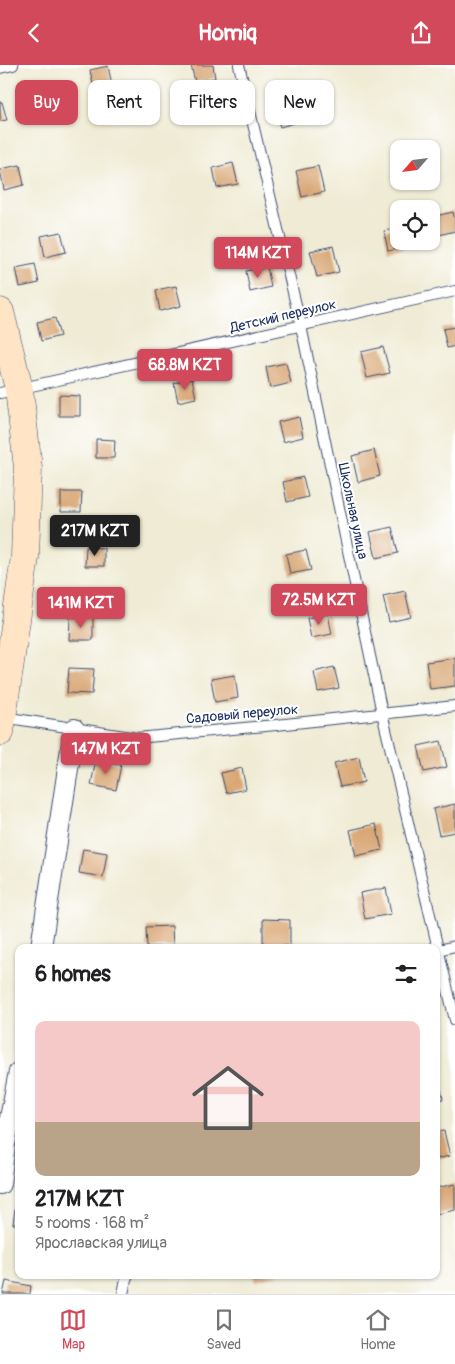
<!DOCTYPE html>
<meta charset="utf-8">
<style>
body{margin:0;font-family:Pangolin,sans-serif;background:#f6f6f6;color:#202124;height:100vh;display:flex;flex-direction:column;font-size:19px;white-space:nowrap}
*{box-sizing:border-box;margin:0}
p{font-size:16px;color:#757577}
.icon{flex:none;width:28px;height:28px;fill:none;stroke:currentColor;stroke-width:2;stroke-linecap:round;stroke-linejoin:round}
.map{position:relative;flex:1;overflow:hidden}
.side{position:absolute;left:15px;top:879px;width:425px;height:335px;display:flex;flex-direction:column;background:#fff;border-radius:10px;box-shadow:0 1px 4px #0004}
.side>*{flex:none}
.guide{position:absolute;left:15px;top:15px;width:425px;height:45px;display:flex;gap:10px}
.needle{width:32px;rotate:242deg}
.fabs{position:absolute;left:390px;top:75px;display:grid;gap:10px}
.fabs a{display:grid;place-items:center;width:50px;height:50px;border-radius:10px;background:#fff;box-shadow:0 1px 4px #0004;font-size:25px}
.price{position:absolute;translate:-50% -42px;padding:0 11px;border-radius:5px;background:#d1495b;color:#fff;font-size:16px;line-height:32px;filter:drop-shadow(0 1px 2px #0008)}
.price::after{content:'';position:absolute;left:50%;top:30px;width:15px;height:11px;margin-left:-8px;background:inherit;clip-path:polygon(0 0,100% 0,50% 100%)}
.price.selected{background:#222;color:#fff}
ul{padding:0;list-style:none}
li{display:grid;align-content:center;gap:10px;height:265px;padding:0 20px}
li span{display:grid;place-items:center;height:155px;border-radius:10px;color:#555}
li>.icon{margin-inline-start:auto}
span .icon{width:90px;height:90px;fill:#fffc;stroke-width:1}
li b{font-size:21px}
h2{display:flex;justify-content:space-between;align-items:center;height:60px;padding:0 20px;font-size:21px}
.pill{padding:0 18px;border-radius:10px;background:#fff;box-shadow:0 1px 4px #0004;font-size:18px;line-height:45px}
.pill.selected{background:#d1495b;color:#fff}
header{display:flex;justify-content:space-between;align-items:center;height:65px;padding:0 20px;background:#d1495b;color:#fff;font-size:22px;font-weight:700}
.menu{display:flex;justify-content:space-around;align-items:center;height:70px;border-top:1px solid #e0e0e0;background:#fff;font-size:14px;color:#757577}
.menu a{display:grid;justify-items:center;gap:2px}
.menu .selected{color:#d1495b}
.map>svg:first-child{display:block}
</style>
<header><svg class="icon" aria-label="back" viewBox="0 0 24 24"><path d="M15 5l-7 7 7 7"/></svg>Homiq<svg class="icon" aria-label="share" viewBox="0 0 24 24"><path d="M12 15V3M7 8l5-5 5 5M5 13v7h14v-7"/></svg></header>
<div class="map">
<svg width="455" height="1229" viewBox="0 0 455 1229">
<rect width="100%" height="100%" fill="#fff"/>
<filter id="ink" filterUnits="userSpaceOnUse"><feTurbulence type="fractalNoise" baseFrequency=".02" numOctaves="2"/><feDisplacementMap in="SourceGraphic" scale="10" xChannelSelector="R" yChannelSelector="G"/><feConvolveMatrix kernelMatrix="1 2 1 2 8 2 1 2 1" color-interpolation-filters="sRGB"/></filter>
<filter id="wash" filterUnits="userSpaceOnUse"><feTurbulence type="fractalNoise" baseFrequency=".0096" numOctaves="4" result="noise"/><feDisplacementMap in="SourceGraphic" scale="20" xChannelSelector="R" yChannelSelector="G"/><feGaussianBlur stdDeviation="1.12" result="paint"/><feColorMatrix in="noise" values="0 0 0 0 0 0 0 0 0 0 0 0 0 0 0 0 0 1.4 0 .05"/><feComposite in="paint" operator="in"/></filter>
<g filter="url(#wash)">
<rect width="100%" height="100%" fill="#efebd4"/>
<g id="blocks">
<!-- building -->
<path fill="#d9a776" d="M191,0H213L215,13L195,17Z
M108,1L112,20L94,24L90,5Z
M296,30L302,56L280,62L273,36Z
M0,37H2L7,55L0,56Z
M233,98L238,119L217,123L213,103Z
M20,100L24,120L4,125L0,104Z
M318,101L324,127L302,132L296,106Z
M453,147L455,155V166L439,170L435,151Z
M399,163V176H408L409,182L388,186L384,166Z
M61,167L66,187L45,192L41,171Z
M333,181L339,207L317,212L310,186Z
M35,199L39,218L20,222L16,203Z
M267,202L271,222L250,227L246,206Z
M176,221L181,241L160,246L156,225Z
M55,253L60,271L41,276L37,257Z
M455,262V281L447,283L443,264Z
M383,282L390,308L367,313L361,287Z
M286,298L291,318L270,323L266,302Z
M192,314L196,333L178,337L174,318Z
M59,330L80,331V351H59Z
M299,352L303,372L283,377L278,357Z
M96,374L115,375L114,393H96Z
M374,385L380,411L358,417L352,391Z
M303,412L308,432L287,437L283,417Z
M61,427H82L81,447H61Z
M392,462L398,488L376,493L370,467Z
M86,482L104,483V501H85Z
M306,485L311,505L290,509L286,489Z
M405,526L411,552L389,557L383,531Z
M328,549L332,569L311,573L307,553Z
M70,552H93V575H69Z
M455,593V621L430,624L426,597Z
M334,602L339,623L318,627L314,607Z
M69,603L94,604L92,629L67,628Z
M235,610L238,633L215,637L211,614Z
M441,676L447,702L424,707L418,681Z
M359,692L364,717L340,722L334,698Z
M96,694L121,700L116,725L91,720Z
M242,703L246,724L226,728L221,708Z
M455,739V767L439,770L433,744Z
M376,759L382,785L356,791L350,765Z
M83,784L107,788L103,812L79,808Z
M386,823L391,849L365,854L360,828Z
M263,854L290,855V881H263Z
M172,861L173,882H147L146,862Z
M437,1008L443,1034L436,1035V1009Z
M444,1066L450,1091L436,1094V1067Z
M455,1119V1145L438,1149L436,1141V1123Z
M17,1129H19V1159H13Z
M254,1210H277V1211L256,1216Z
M6,1216L31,1221L30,1229H3Z"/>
</g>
</g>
<g filter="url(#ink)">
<use href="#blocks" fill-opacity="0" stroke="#3b4b70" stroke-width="1"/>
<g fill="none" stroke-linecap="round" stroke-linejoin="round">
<defs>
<path id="service" d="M239,0L301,261L382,648L455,955
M0,3L13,0
M0,328L455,226
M3,652L137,673L276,660L455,641
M439,885L455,881
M123,1229L126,1214L128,1210"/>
<path id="minor" d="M41,882L74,664
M0,1119L5,1079L19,1007"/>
<path id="secondary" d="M0,247L19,324L28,403L25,492L0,667"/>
</defs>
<!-- service casing -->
<use href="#service" stroke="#3b4b70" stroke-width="12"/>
<!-- minor casing -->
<use href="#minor" stroke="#3b4b70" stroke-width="22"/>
<!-- secondary casing -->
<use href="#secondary" stroke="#3b4b70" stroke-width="29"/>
<!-- service -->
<use href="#service" stroke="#fff" stroke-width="10"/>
<!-- minor -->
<use href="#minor" stroke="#fff" stroke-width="20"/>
<!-- secondary -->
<use href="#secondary" stroke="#ffe4c6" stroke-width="28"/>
</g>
</g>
<g text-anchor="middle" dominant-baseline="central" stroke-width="4" stroke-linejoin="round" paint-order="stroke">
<!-- street labels -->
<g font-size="14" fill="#1b2f5e" stroke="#fff">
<text transform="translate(283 251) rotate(-13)">Детский переулок</text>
<text transform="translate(353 446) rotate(78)">Школьная улица</text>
<text transform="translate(242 649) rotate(-5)">Садовый переулок</text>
</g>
</g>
</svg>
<div class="fabs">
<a><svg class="needle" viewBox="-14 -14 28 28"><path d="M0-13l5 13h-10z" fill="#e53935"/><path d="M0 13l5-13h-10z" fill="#757577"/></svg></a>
<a><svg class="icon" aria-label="locate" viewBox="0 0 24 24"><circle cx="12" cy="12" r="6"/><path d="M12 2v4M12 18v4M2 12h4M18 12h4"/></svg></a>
</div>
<b class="price" style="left:258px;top:214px">114M KZT</b>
<b class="price" style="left:185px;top:326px">68.8M KZT</b>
<b class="price selected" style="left:95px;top:492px">217M KZT</b>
<b class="price" style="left:319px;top:561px">72.5M KZT</b>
<b class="price" style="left:81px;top:564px">141M KZT</b>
<b class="price" style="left:106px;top:710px">147M KZT</b>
<div class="guide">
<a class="pill selected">Buy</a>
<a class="pill">Rent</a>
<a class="pill">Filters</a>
<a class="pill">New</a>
</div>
<section class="side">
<h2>6 homes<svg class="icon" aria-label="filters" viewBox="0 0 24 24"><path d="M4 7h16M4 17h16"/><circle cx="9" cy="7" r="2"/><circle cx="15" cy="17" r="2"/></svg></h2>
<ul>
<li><span style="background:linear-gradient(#f6c9c9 65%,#b9a48a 0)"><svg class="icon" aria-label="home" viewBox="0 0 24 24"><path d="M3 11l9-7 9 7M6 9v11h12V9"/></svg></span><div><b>217M KZT</b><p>5 rooms · 168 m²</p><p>Ярославская улица</p></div></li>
</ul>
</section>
</div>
<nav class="menu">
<a class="selected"><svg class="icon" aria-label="map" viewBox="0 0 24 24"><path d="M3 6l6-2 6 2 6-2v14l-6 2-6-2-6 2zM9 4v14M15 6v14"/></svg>Map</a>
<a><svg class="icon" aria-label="saved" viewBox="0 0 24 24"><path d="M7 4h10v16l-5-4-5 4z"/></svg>Saved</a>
<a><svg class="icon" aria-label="home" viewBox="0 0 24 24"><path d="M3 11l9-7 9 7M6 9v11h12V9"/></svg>Home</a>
</nav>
